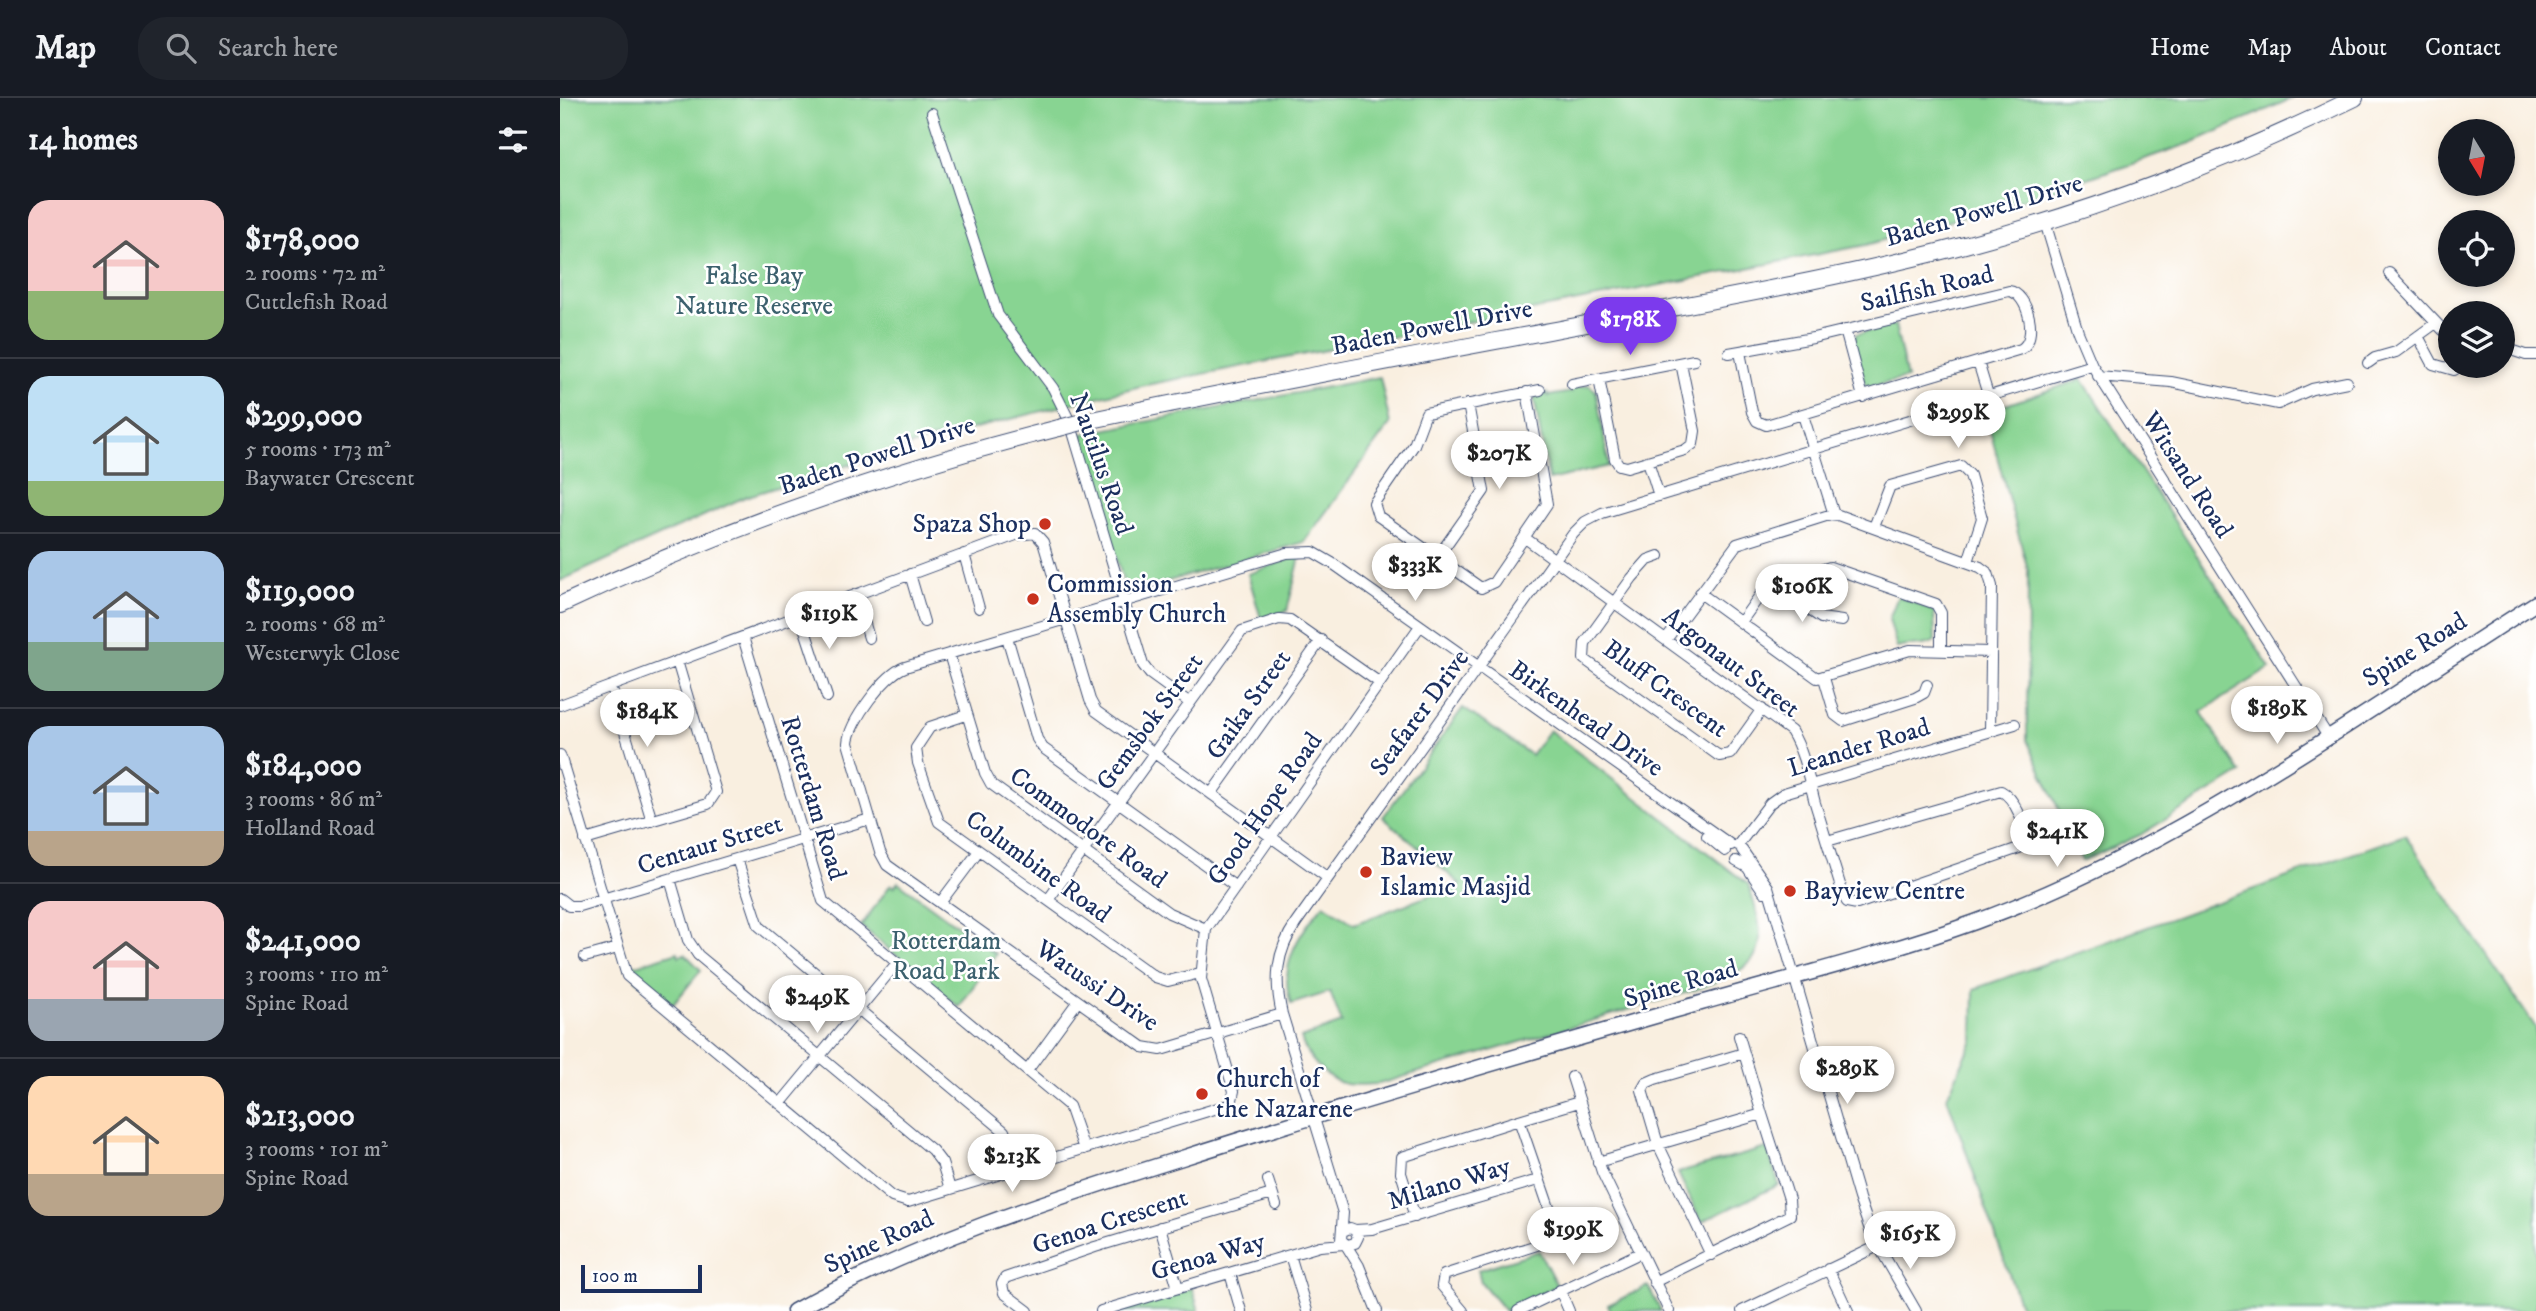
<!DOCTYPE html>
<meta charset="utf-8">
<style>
body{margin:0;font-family:"IM FELL DW Pica",serif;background:#20242c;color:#f1f3f6;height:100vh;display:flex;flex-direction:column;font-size:26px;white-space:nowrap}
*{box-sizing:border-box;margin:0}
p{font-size:23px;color:#9ea1a6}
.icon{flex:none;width:38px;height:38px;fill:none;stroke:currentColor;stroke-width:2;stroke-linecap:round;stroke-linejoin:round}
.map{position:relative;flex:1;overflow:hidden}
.side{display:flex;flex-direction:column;background:#171b24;width:560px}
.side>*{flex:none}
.needle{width:46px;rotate:170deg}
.fabs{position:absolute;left:1878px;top:21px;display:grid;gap:14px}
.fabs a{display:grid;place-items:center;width:77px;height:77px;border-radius:50%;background:#171b24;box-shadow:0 4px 10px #0003;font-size:35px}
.scale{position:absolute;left:21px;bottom:18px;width:121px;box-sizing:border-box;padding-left:7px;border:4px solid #1b2f5e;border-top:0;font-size:19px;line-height:24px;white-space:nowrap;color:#1b2f5e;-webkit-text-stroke:5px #fff;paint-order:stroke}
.price{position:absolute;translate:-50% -60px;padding:0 16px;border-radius:24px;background:#fff;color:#222;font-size:23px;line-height:46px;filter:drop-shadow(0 2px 4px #0008)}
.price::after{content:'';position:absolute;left:50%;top:42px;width:21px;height:16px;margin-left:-10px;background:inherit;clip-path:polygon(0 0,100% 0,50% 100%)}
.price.active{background:#7c3aed;color:#fff}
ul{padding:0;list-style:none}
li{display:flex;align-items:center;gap:21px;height:175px;padding:0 28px}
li+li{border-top:2px solid #363941}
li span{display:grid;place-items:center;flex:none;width:196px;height:140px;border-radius:21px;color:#555}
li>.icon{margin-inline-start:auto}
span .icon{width:84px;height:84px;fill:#fffc;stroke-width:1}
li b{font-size:30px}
h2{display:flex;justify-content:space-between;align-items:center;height:84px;padding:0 28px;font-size:30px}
header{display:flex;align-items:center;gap:42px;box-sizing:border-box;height:98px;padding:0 35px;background:#171b24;border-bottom:2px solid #363941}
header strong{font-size:33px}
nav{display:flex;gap:38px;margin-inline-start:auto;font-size:24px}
.search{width:490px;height:63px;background:#20242c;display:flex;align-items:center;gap:18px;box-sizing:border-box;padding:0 24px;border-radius:28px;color:#9ea1a6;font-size:26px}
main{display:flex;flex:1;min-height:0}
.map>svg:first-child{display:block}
</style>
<header>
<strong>Map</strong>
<div class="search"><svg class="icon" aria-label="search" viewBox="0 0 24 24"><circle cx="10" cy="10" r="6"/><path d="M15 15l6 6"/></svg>Search here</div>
<nav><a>Home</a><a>Map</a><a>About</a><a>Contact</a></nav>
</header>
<main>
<section class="side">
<h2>14 homes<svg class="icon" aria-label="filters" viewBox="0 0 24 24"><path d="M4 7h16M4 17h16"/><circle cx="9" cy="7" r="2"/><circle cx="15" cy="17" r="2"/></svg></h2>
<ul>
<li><span style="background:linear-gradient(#f6c9c9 65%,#8fb573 0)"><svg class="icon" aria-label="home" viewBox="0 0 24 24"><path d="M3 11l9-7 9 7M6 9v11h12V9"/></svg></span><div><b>$178,000</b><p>2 rooms · 72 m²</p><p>Cuttlefish Road</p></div></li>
<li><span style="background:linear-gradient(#bfe0f5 75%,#8fb573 0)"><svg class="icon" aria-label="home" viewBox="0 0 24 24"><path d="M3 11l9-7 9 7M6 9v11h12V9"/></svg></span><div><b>$299,000</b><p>5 rooms · 173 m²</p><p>Baywater Crescent</p></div></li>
<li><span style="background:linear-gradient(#a9c7e8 65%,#7fa58c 0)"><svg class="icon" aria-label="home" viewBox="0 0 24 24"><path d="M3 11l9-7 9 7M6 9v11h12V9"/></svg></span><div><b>$119,000</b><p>2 rooms · 68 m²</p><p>Westerwyk Close</p></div></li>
<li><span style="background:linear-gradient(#a9c7e8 75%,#b9a48a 0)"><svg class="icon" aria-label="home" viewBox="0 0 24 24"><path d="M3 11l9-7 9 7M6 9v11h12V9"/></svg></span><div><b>$184,000</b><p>3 rooms · 86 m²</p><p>Holland Road</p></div></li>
<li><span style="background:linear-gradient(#f6c9c9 70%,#9aa5b1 0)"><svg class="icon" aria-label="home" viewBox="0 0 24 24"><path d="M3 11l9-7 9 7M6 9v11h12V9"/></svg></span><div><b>$241,000</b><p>3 rooms · 110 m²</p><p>Spine Road</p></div></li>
<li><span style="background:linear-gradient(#ffd9b3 70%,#b9a48a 0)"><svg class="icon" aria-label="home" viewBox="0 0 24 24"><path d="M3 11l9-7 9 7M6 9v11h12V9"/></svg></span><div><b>$213,000</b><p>3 rooms · 101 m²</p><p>Spine Road</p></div></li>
</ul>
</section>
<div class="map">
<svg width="1976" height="1213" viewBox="0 0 1976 1213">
<rect width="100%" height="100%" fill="#fff"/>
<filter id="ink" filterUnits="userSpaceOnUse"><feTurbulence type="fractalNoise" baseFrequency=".0143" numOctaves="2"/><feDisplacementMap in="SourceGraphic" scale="14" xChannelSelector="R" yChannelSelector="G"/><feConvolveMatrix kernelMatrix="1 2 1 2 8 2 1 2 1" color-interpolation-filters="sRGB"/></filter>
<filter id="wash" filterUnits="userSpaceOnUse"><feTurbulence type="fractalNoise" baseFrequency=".00686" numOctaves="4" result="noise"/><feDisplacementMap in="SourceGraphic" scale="28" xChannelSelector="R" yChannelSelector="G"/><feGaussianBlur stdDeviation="1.57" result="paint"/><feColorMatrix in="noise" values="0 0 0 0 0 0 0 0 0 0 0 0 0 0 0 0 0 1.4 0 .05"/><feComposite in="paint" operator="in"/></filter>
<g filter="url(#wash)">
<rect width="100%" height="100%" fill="#f9efe0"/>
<!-- green -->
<path fill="#88d492" stroke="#528278" stroke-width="2" d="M0,0H1733L1631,45L1469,100L1306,147L581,288L376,340L185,399L0,483Z
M1335,227L1347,280L1309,289L1304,284L1294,242L1296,236Z
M820,279L830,326L744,444L574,493L565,490L522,336Z
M1522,281L1710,570L1641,614L1681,675L1580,737L1522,763L1467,642L1468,472L1425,314Z
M1029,287L1036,293L1049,368L989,382L974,300L987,295L988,298L1012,294V290Z
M735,459H740L727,513L701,521L688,476Z
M1338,498L1374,513L1375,543C1365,550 1350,546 1337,550L1329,521Z
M903,610L971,657L989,632L1188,786C1212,857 1203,867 1135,892L819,986C809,986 796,988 786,986C767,983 745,957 741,940L782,925L770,894L731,906C718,867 739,835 764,806L794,826L900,786L823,719Z
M1845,737L1976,930V1213H1462L1387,999L1413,942L1414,891Z
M338,784L436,856L399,909L301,828L331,786L334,789Z
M118,854L119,858L125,856L141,872L111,909L76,881L69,869Z
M1207,1050L1219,1087L1141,1124L1118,1075Z
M979,1153L997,1188L945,1213L921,1184L918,1172Z
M1088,1188L1101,1213H1051L1048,1207Z
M632,1190L639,1213H559Z"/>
</g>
<g filter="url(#ink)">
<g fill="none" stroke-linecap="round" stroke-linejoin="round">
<defs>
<path id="minor" d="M372,15L438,217L493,290L510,324L583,567L590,576L630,605
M1485,124L1518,234L1532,267L1767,637
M1829,175L1883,232L1890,231
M1285,232L1303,299
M1858,238L1873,266L1894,272L1899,268
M1942,249L1966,257H1976
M1169,255L1253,240L1449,193C1468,195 1479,241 1461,251L1206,327L1197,323L1192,314L1180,254
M1418,264L1429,300
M1808,265L1815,260L1836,254L1876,225
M1538,278L1611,284L1718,306L1752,291L1787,284
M1039,281L1055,361L1059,367L1067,369L1125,352L1133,346L1135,333L1121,265
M1012,286L1134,262
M967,294L987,406L934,484L921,490L818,418L814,405L854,347L866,315L980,292
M1243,317L1274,417
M1088,363L1099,398
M1314,429L1330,388L1401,368L1410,377L1422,420L1408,464
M965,440L1231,633C1244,654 1249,682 1255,705C1265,737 1274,768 1284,799L1287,804L1297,806L1459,750L1466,742C1465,726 1455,700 1441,693L1267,743
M404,456L419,510
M1099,458L1088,462L1072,480L1025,545L1024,561L1159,658L1170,656L1202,611
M877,460L924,393L908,306
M350,476L364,524
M1212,486L1261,520L1282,523
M1140,495L1257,580L1350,552L1431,554
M296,496L309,540
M240,517L267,599
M1181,524L1206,489L1270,469L1376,506L1381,515V553
M183,539L263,803L509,1008L524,1051
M447,539L477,641L483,650L676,789
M1106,542L1177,446L1266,418L1278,417L1420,469L1428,475L1432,488L1430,633
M389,556L425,675L431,686L609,815L646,831
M1264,580L1275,617L1283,623L1355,600L1364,595L1367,587
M51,588L92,723
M0,607L456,437L475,435L483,444L530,602L536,613L768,780
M406,617L370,629L356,650L358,665L379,724L595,879L608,883L640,875
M0,657L67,878L332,1099L348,1104L671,1006L674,993L641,881L646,831L860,528
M651,696L761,542
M1147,738L1165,753
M25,742L148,706L156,694L117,563
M1178,747L1210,705L1224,695L1455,626
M1182,752L1208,789L1299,1100L1311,1135L1356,1213
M177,761L199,828L444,1033L458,1071
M1176,763L1187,769L1204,794
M110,781L128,842L138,857L372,1052L382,1065L390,1091
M0,801L9,808H19L310,721
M488,802L682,533L719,521L730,522L820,585
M380,805L419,753
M25,859L58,850
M722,916L601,952L583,949L327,767L320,754L288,645C289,624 325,576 345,569L727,455L753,454L772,465L1171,747
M1179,938L1202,1016
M467,973L518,903
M1012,979L1042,1074L1109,1213
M220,1006L337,865
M959,1022L1019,1004
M1038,1064L1202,1016L1229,1101L1230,1117L1094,1184
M708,1082L716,1107
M855,1119L841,1075L842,1059L959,1022L997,1133L983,1145L884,1177L882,1188L903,1213
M600,1129L618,1190
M795,1132L812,1131L978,1082
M783,1133L790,1130L795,1132L798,1139L795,1145L787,1147L781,1142L783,1115L722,916C714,882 716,854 736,825L1013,436L1025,424L1042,415L1532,267
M786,1147L799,1168L817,1213
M730,1157L747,1213
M1151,1157L1098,1046L1082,992L1086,985L1095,981L1184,955
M1268,1171L1288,1213
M670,1175L681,1213
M1000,1192L1009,1213
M468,1213L444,1195L442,1186L445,1180L535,1149L712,1096
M541,1213L760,1148L784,1146
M958,1213L1080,1155
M1182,1213L1318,1148"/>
<path id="secondary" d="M234,1213C357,1144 488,1102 622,1060C794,1005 968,955 1141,905C1232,879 1326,856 1415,824C1616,751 1796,619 1976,505"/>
<path id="primary" d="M522,324C686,289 851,259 1016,228C1146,203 1277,181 1405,147C1540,111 1671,61 1795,0
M0,507C161,431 327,373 499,330"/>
</defs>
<!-- minor casing -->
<use href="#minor" stroke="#3c4c72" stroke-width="12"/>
<!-- secondary casing -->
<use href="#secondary" stroke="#3c4c72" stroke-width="17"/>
<!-- primary casing -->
<use href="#primary" stroke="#3c4c72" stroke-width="18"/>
<!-- minor -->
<use href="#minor" stroke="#fff" stroke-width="10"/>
<!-- secondary -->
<use href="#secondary" stroke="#fff" stroke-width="14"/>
<!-- primary -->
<use href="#primary" stroke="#fff" stroke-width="16"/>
<defs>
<path id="primary-bridge" d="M499,330L522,324"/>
</defs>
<!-- primary-bridge casing -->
<use href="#primary-bridge" stroke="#3c4c72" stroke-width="18" stroke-linecap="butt"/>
<!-- primary-bridge -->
<use href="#primary-bridge" stroke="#fff" stroke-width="16"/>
</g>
</g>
<!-- markers -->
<g fill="#c8321e" stroke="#fff" stroke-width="2.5">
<circle cx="485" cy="426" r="7"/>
<circle cx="473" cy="501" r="7"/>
<circle cx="806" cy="774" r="7"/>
<circle cx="1230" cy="793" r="7"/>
<circle cx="642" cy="996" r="7"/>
</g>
<g text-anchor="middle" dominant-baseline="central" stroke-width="5" stroke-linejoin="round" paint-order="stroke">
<!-- street labels -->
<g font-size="26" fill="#1b2f5e" stroke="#fff">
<text transform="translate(1424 113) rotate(-16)">Baden Powell Drive</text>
<text transform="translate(1367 191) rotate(-13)">Sailfish Road</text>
<text transform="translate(872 230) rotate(-11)">Baden Powell Drive</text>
<text transform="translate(317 358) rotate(-18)">Baden Powell Drive</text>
<text transform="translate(541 366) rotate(71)">Nautilus Road</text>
<text transform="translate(1627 377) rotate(57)">Witsand Road</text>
<text transform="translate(1855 552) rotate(-32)">Spine Road</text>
<text transform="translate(1171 565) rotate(37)">Argonaut Street</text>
<text transform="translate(1105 591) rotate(36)">Bluff Crescent</text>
<text transform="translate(689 607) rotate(-55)">Gaika Street</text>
<text transform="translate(860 615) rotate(-54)">Seafarer Drive</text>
<text transform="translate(1026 621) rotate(35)">Birkenhead Drive</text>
<text transform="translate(590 624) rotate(-54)">Gemsbok Street</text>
<text transform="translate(1299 650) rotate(-17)">Leander Road</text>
<text transform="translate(253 700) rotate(73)">Rotterdam Road</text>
<text transform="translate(705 711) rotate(-55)">Good Hope Road</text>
<text transform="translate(528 730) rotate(36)">Commodore Road</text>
<text transform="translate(150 747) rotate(-17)">Centaur Street</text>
<text transform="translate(478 769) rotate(36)">Columbine Road</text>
<text transform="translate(1121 886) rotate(-16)">Spine Road</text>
<text transform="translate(537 888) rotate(34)">Watussi Drive</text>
<text transform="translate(889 1086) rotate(-17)">Milano Way</text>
<text transform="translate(550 1124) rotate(-18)">Genoa Crescent</text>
<text transform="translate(319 1144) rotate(-25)">Spine Road</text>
<text transform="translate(648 1159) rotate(-16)">Genoa Way</text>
</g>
<!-- park labels -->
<g font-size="26" fill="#3c616e" stroke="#fff">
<text x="194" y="178">False Bay<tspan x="194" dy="30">Nature Reserve</tspan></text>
<text x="386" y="843">Rotterdam<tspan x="386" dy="30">Road Park</tspan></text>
</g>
<!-- poi labels -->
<g font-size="26" fill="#1b2f5e" stroke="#fff" text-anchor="start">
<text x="471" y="426" text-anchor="end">Spaza Shop</text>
<text x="487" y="486">Commission<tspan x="487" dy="30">Assembly Church</tspan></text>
<text x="820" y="759">Baview<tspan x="820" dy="30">Islamic Masjid</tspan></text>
<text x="1244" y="793">Bayview Centre</text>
<text x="656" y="981">Church of<tspan x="656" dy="30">the Nazarene</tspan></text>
</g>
</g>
</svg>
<div class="fabs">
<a><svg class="needle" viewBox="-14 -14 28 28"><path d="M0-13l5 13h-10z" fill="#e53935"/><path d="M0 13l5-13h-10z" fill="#9ea1a6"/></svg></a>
<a><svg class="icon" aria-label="locate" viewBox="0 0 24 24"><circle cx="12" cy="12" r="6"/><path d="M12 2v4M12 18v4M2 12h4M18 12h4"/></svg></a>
<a><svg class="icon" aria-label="layers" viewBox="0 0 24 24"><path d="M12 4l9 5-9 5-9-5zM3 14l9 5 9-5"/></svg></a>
</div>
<div class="scale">100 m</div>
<b class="price active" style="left:1070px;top:259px">$178K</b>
<b class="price" style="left:1398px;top:352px">$299K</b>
<b class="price" style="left:939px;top:393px">$207K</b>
<b class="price" style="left:855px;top:505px">$333K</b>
<b class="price" style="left:1242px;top:526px">$106K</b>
<b class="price" style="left:269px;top:553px">$119K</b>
<b class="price" style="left:1717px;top:648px">$189K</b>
<b class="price" style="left:87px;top:651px">$184K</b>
<b class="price" style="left:1497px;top:771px">$241K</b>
<b class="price" style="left:257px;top:937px">$249K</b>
<b class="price" style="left:1287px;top:1008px">$289K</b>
<b class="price" style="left:452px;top:1096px">$213K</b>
<b class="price" style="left:1013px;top:1169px">$199K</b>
<b class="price" style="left:1350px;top:1173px">$165K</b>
</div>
</main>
